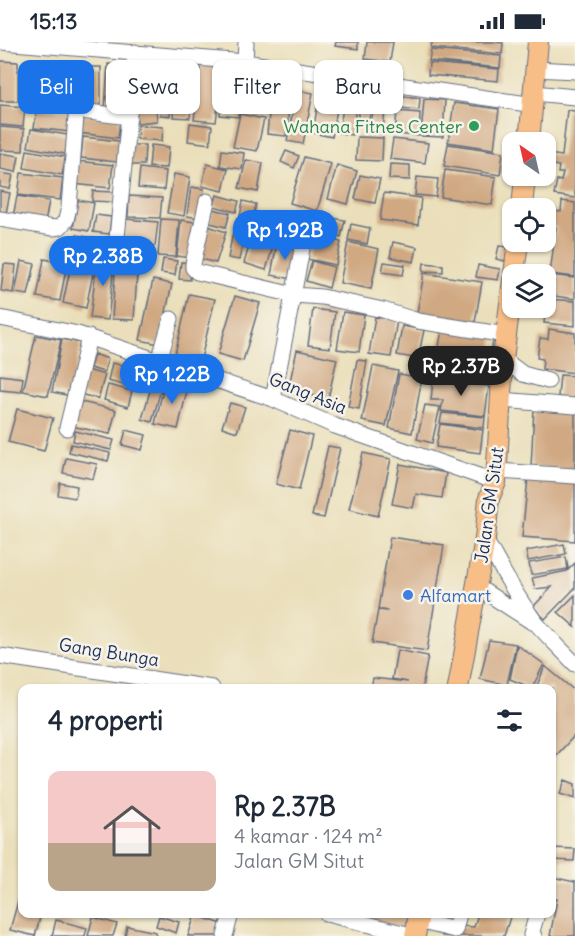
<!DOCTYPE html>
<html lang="id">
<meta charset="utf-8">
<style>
body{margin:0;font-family:Delius,sans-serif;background:#f2f2f3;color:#1f2937;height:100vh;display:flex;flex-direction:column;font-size:22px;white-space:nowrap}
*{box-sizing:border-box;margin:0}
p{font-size:20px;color:#747a83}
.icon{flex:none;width:33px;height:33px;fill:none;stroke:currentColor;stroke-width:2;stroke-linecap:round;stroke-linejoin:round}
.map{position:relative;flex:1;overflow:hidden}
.side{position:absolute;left:18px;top:642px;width:538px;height:234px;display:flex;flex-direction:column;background:#fff;border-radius:12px;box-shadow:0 2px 4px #0004}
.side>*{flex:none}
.guide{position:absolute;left:18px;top:18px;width:540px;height:54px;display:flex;gap:12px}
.needle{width:39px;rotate:326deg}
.tools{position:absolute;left:502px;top:90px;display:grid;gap:12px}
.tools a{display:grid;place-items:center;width:54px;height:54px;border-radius:12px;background:#fff;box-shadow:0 2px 4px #0004;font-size:30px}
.price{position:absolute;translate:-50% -51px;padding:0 14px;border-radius:21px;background:#1a73e8;color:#fff;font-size:20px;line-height:39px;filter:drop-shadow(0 2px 3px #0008)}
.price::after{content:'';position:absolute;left:50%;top:36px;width:18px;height:14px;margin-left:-9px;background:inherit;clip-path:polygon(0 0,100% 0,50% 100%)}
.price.current{background:#222;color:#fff}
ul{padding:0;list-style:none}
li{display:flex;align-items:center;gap:18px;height:150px;padding:0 30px}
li+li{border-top:2px solid #e0e1e3}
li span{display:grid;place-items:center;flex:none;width:168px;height:120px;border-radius:12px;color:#555}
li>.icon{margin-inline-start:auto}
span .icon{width:72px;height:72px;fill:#fffc;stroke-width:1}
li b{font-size:26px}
h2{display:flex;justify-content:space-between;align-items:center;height:72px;padding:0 30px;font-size:26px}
.tag{padding:0 21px;border-radius:12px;background:#fff;box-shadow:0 2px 4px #0004;font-size:21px;line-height:54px}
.tag.current{background:#1a73e8;color:#fff}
.status{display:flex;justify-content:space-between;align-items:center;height:42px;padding:0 30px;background:#fff;direction:ltr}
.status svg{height:16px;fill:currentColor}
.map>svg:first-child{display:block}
</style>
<div class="status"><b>15:13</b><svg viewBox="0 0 49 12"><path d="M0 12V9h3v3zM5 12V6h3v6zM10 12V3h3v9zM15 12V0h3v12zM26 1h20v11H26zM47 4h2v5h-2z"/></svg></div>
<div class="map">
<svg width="575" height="894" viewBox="0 0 575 894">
<rect width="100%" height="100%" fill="#f7f3e8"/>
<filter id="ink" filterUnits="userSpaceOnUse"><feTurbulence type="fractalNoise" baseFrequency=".0167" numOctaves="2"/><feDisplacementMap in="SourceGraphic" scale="12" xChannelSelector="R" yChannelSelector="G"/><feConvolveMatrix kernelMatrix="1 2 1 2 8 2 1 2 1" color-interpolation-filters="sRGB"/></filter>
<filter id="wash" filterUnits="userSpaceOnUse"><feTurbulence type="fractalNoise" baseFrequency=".008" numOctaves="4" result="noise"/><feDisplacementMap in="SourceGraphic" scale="24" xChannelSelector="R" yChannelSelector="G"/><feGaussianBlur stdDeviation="1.35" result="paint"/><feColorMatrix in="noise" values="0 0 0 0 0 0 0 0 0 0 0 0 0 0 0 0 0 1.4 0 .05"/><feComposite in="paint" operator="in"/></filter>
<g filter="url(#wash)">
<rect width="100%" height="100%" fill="#eadfba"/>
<g id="blocks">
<!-- building -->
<path fill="#d0a882" d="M336,0H358V7L335,4Z
M367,0H393L390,20L365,17Z
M432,0H493L503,1L502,12L431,6Z
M431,8L501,14L500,26L429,19Z
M0,19L18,20V59H0Z
M201,20L223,22L216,80L194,78Z
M429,21L499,27L498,39L428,33Z
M27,22L79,24L77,62L26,60Z
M108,22L127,23L125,68L105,66Z
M82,25H101V64H82Z
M251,33L269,35L264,72L246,69Z
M273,33L293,35L286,94L267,92Z
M224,34L242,36L238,75L220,73Z
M176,38L193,39L190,76L173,75Z
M347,40L360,42L352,93L339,91Z
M154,41L157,79L137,81L134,43Z
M163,44L173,46L170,74L160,73Z
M361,46L372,47L369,83L358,82Z
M297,48L313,51L303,102L287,99Z
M320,48L340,51L332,95L313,91Z
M375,48L387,49L383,88L371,87Z
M393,53L420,56L419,68L391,65Z
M424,57L445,58L443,95L421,94Z
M454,61L499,67L494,107L448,100Z
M0,63L25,65L23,85L0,83Z
M37,66L73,71L71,90L34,86Z
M567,68L575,69V156L554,153L557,138L561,139L563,131H558L559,124L547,122L548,112L562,114Z
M397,69L420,71L419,94L395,92Z
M240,72L264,77L257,109L233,105Z
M81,73L120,77L118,96L79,91Z
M190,81L212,84L210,102L188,99Z
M138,83L163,85L162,99L137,97Z
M0,85L24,87L23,109L0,108Z
M31,87L68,93L65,112L28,105Z
M83,95L119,99L117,120L81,116Z
M357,95L383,96L382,119L356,118Z
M393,97L428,101L425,121L390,117Z
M448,102L503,110L500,133L444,124Z
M130,103H145L144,123H130Z
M151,103L169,105L167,126L149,125Z
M27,108L66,115L62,133L24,126Z
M222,108L244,111L242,127L220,124Z
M286,109L299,114L294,126L281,120Z
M0,111L19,114L16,130L0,127Z
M304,115L331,122L317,169L290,161Z
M246,118L263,121L258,150L239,146Z
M76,119L113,123L110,146L73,142Z
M207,122L228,127L223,149L202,144Z
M390,122L410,123V138L389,137Z
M337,123L357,129L348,162L328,157Z
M140,126L166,129L164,148L138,146Z
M445,128L496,135L492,163L441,155Z
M0,131L13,133L10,147L0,145Z
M21,131L63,136L60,158L18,153Z
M174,132L190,135L184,174L167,171Z
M360,133L380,137L375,161L355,157Z
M417,135L438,137L436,155L415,153Z
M191,145L204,147L200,176L187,174Z
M0,149L10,151L5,176L0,175Z
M93,149L115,150L114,160L92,159Z
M384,151L421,156L418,183L380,178Z
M217,153L239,159L236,170L214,164Z
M17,154L49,159L45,181L13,175Z
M129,154L162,156L160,176L128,175Z
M78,158L94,161L89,189L73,186Z
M243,159L256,162L250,192L238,190L241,175L248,176L240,174Z
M562,159L575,161V235L550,232L556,185L546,183V168L561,170Z
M213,167L230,171L226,185L210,181Z
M96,173L111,175L109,192L93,190Z
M319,174L345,178L341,195L316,191Z
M126,177L158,180L155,204L123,201Z
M161,177L179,178L176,215L158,214Z
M181,178L194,180L190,216L177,214Z
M257,178L279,184L266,228L244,221Z
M351,182L370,186L367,202L348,198Z
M208,184L226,190L216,221L198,216Z
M233,190L245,193L239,218L228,216Z
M77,193L98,197L95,216L74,212Z
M312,194L341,200L336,223L307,217Z
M348,200L379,207L371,247L340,241Z
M393,200L417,205L414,220L390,215Z
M277,201L299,205L292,237L271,233Z
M499,204L508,205L505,219L496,217Z
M98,211L115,213L108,278L90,276Z
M116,215L138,217L134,278L112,277Z
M44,217L67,221L60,259L37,255Z
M72,217L95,221L86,266L63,261Z
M163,217L177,219L175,233L161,231Z
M21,219L35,222L28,253L15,251Z
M312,219L334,225L329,246L306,239Z
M181,220L191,221L190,238L179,237Z
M384,220L405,223L403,233L382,230Z
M424,221L443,223V230L423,229Z
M4,222L16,223L13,251L1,249Z
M478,223L500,227L498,238L476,235Z
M424,231L482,240L474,286L416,277Z
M550,233L575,236V257L547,253Z
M153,238L172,242L159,302L140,298Z
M189,252L215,257L201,317L175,312Z
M235,254L260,261L243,319L218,312Z
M547,257L575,259V284L544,281Z
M313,267L335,270L330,306L308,303Z
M343,270L364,273L359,310L337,307Z
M375,275L397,278L391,315L369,312Z
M402,284L424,288L418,317L397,313Z
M549,287L575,291V331L542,327L543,317L537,316L540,296L548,297Z
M442,288L494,295L489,318V343L433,337Z
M36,293L61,298L48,354L23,349Z
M62,297L81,301L71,354L52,350Z
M297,308L337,317L328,357L288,348Z
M94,312L108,317L104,330L90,326Z
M357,318L367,319L359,367L348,365Z
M112,321L140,327L135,346L108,339Z
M155,321L170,325L167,337L151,333Z
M373,324L398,329L386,384L362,379Z
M87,328L105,333L98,357L80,352Z
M399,332L422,336L412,391L389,386Z
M0,333L23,336L21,350L0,348Z
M145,333L161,337L160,343L144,339Z
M560,333L575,334V357L558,355Z
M433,338L489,344L485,374L441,369L443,358H431Z
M165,339L188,344L178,387L155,382Z
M108,343L132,349L128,365L104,358Z
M151,345L161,347L152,380L142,377Z
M77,359L116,368L110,392L71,384Z
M230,361L245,365L237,390L222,385Z
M425,363L440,365L432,401L417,397Z
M534,366L575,369V429L531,425Z
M17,367L53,376L44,409L8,400Z
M442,371L485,375L484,386L440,381Z
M440,382L483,388L480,411L436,405Z
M126,388L146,393L142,408L122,403Z
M290,388L312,394L299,448L276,442Z
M75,389L114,398L111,408L73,399Z
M71,402L110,411L108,419L69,410Z
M328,404L340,406L324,476L312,474Z
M363,411L391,417L378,474L349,467Z
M66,416L97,422L93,437L63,431Z
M400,422L446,431L442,456L416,452L413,466L392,462Z
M528,436L575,440V499L522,495Z
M60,441L77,444L75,456L58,453Z
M390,495L444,503L427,609L372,601L378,568L388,569L378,567Z
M564,502L566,512L528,519L526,509Z
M566,515L568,527L531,533L529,521Z
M575,521V546L545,577L533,565L552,545L535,547L532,536L567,529Z
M575,553V585L558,570Z
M489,598L516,602L507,643L480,637Z
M517,603L544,622L532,646L510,637Z
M397,608L428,614L422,646H371L373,636L408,640L392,637Z
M545,624L575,649V693L553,717L552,646H536Z
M565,738L575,742V757L560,752Z
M552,806L575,807L574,819L552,818Z
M552,835L575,840V894H550L557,857L552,856Z
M18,859L22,860V872H41L35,894L10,888Z
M343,872H409L406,886Z
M478,872H511L504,894H442L443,890L458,884L474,885Z
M195,873L225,883L221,894H188Z
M159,874L179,880L176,891L156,884Z
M93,875L117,882L113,894H88Z
M56,878L87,886L85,894H52Z
M127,884L156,890L155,894H125Z"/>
</g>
</g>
<g filter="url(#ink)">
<use href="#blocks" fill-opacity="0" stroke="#636d7e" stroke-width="1.5"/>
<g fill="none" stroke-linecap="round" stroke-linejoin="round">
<defs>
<path id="minor" d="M1,0L245,20L534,63
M245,20L246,0
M535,27L575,29
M534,51L575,55
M207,159L193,222V226L197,230L294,253L322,255L383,268L418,279L506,293
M0,177L53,186L60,185L66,178L69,165L76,74L81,69L129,75
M117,196L135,10
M0,276L78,292L273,357L335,384L496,440
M503,317L523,332L548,339
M159,319L171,277
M273,357L303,202
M501,358L575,364
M67,386L89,295
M496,429L575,434
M485,497C501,526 516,554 536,581C548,595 562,608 575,622
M476,544L532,580
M0,614L212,646
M327,872L415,894
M418,879L455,888L459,872
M225,894L231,872
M534,894L531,893L537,872"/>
<path id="major" d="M529,100L538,0
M522,166L525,134
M514,232L518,200
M458,646L485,497L489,456L496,440L503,317L513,238
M415,894L419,872"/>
</defs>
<!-- minor casing -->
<use href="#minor" stroke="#636d7e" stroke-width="17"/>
<!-- major casing -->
<use href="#major" stroke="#636d7e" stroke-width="22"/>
<!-- minor -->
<use href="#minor" stroke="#fff" stroke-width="15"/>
<!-- major -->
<use href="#major" stroke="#f7be88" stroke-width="20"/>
</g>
</g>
<!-- markers -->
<circle fill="#2e9e5b" stroke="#f7f3e8" stroke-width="2" cx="474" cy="84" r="6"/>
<circle fill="#3f7fe0" stroke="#f7f3e8" stroke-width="2" cx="408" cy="553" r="6"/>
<g text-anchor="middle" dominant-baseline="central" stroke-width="5" stroke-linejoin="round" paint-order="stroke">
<!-- leisure labels -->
<g font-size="18" fill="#27864d" stroke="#f7f3e8" text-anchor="end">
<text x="462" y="84">Wahana Fitnes Center</text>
</g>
<!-- street labels -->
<g font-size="18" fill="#1b2f5e" stroke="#f7f3e8">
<text transform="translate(308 351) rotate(22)">Gang Asia</text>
<text transform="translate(489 463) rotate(-82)">Jalan GM Situt</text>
<text transform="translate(109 610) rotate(9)">Gang Bunga</text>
</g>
<!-- shop labels -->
<g font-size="18" fill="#366cbe" stroke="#f7f3e8" text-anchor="start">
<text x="420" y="553">Alfamart</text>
</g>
</g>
</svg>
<div class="tools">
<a><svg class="needle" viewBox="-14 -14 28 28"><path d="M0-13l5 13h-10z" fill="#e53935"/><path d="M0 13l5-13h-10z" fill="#747a83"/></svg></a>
<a><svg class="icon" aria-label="locate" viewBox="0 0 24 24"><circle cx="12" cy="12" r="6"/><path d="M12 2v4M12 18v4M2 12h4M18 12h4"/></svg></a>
<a><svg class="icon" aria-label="layers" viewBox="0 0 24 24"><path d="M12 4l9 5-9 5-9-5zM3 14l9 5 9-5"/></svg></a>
</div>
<b class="price" style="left:285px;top:219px">Rp 1.92B</b>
<b class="price" style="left:103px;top:245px">Rp 2.38B</b>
<b class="price current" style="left:461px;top:355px">Rp 2.37B</b>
<b class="price" style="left:172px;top:363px">Rp 1.22B</b>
<div class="guide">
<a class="tag current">Beli</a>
<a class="tag">Sewa</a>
<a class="tag">Filter</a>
<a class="tag">Baru</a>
</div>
<section class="side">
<h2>4 properti<svg class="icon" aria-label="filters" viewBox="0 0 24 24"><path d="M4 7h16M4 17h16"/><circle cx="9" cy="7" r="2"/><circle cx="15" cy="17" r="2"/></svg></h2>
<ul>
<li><span style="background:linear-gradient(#f6c9c9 60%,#b9a48a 0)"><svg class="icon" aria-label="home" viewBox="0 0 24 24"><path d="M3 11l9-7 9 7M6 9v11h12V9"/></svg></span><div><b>Rp 2.37B</b><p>4 kamar · 124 m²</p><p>Jalan GM Situt</p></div></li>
</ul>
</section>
</div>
